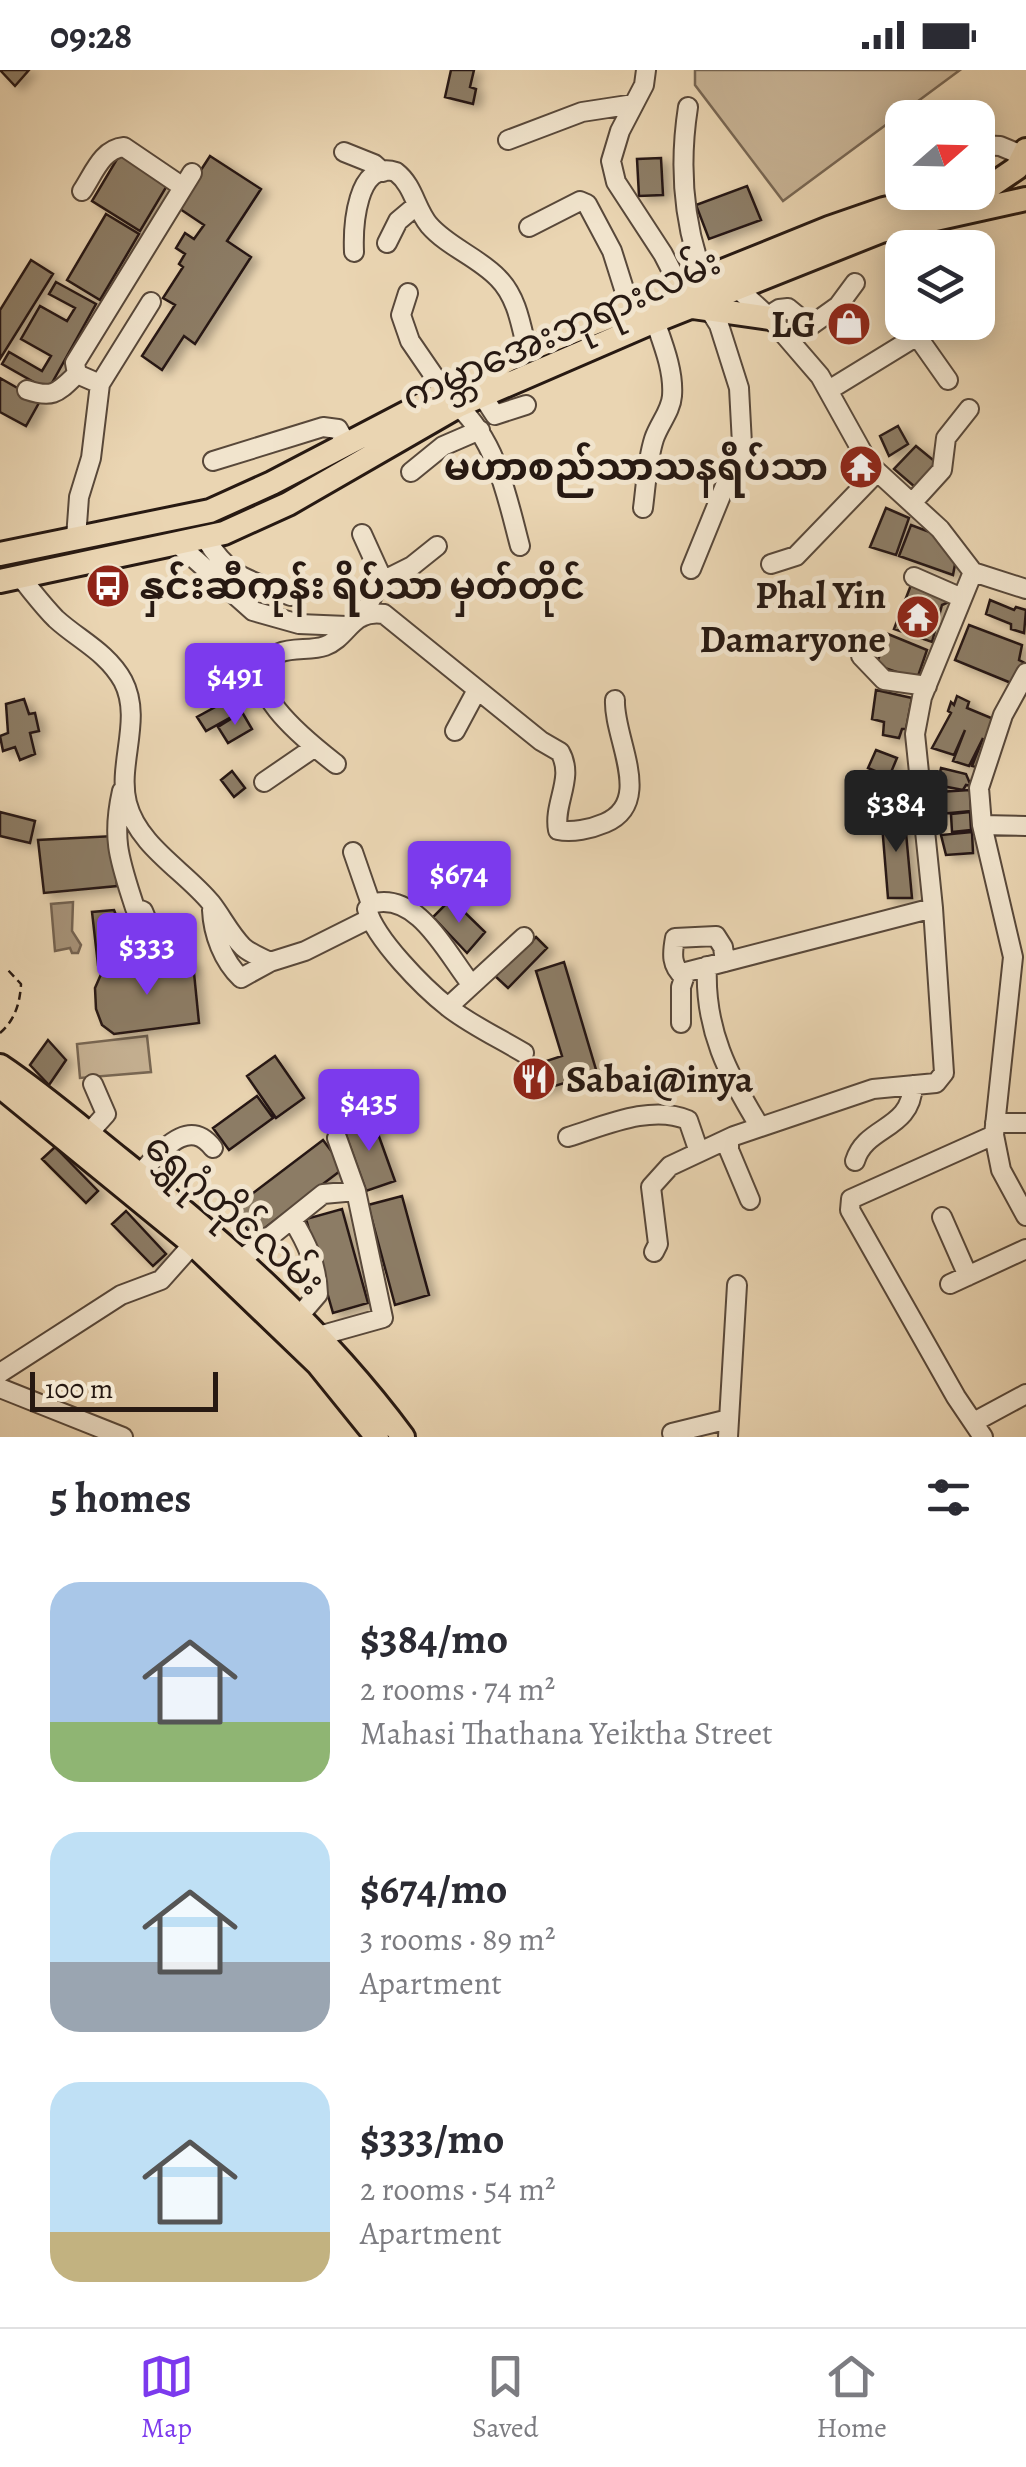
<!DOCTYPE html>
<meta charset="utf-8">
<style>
body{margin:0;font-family:Alegreya,"Noto Sans Myanmar",serif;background:#f2f2f3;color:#2b2b33;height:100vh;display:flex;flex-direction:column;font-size:38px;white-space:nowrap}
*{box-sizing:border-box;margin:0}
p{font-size:32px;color:#7c7c81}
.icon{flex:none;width:55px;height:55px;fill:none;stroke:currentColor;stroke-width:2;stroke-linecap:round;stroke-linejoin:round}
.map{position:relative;height:1367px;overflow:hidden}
.panel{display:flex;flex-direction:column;background:#fff;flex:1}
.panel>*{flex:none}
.needle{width:65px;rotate:70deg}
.fabs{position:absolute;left:885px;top:30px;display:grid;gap:20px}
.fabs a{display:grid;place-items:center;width:110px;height:110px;border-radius:20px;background:#fff;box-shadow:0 5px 25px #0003;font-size:50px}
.scale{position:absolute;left:30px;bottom:25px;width:188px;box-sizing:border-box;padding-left:10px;border:5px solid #271912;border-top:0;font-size:28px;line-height:35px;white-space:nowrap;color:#271912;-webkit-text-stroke:8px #f1e4cd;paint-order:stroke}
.price{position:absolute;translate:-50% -85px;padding:0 22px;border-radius:10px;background:#7c3aed;color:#fff;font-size:32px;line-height:65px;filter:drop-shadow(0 2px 5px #0008)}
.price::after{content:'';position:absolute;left:50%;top:60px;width:30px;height:22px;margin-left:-15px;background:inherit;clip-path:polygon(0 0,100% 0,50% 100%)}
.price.current{background:#222;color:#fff}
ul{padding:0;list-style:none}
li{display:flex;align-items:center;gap:30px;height:250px;padding:0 50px}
li span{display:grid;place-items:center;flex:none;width:280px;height:200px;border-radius:30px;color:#555}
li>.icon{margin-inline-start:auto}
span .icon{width:120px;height:120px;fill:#fffc;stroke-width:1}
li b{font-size:42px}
h2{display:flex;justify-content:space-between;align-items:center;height:120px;padding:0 50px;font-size:42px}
.status{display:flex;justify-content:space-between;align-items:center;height:70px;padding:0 50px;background:#fff;direction:ltr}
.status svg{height:28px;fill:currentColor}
.dock{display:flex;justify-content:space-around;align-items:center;height:140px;border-top:2px solid #e1e1e2;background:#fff;font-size:28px;color:#7c7c81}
.dock a{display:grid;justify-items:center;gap:5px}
.dock .current{color:#7c3aed}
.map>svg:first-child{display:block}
</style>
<div class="status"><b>09:28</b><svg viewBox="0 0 49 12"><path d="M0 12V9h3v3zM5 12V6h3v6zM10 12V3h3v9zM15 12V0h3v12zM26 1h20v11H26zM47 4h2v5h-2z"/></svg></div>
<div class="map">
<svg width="1026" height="1367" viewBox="0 0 1026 1367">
<defs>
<filter id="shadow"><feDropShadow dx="7" dy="4" stdDeviation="5" flood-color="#0004"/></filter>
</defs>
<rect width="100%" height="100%" fill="#ead5b2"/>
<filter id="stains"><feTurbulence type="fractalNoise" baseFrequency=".002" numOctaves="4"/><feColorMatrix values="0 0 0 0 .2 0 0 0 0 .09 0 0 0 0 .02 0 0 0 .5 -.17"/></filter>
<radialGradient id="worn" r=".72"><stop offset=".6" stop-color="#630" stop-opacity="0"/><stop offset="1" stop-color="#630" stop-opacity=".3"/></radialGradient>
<!-- green -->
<path fill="#c9b597" stroke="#786754" stroke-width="2.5" d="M695,0H960L783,131L695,15Z
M147,966L151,1002L80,1008L77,974Z"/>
<!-- water -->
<path fill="#a8957c" stroke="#746352" stroke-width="2.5" d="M73,832L72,861L81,875L78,883H72L70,878L55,881L51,834Z"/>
<!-- building -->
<path fill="#8c7b65" stroke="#271912" stroke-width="2.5" filter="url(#shadow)" d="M0,0H29L15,16Z
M451,0H474L470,17L476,19L473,34L445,27Z
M120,84L168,114L140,161L92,131Z
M210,86L261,119L227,171L251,187L195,274L184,266L162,300L142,286L175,235L163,228L183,197L179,194L185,184L176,178L185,163L194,169L204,155L177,137Z
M661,88L663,125L639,126L637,89Z
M747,116L761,150L709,169L696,135Z
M106,144L139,164L100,230L67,210Z
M31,190L53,204L0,289V240Z
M56,212L96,234L48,320L2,294L9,282L42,301L51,286L21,269L40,236L67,251L75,238L49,224Z
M0,308L40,331L26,356L0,342Z
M898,356L908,374L889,386L880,366Z
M916,376L938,394L915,417L894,399Z
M886,438L909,448L896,485L870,477Z
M911,455L943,467L956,489L953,505L899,486Z
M911,515L949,532L942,535L932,572L894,559Z
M990,530L1014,540L1016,537L1026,540L1024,563L1011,559V554L986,544Z
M969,555L1022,575L1019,590L1025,593L1016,615L955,590Z
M888,564L927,580L917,609L876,595Z
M227,615L242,641L206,661L197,647L217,636L211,624Z
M876,620L912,628L906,659H902L899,668L883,665L884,652L872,649Z
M957,626L969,632L967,638L996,650L980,698L972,696L983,668L969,696L953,691L965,660L954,685L932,678L951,643L948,641L951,632L954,635Z
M24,629L29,644L35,643L39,661L30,663L35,684L20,690L15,677L3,681L0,666L8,663L6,634Z
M242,642L252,659L228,673L218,657Z
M876,680L897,688L889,707L868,698Z
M941,698L966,704L971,716L966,715L963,720L937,715Z
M232,701L245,718L234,727L221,710Z
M970,720L971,741L940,744L938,722Z
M904,741L912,828H888L881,742Z
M0,742L35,751L30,773L0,766Z
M970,742L971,760L952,762L951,744Z
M972,762L973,783L946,785L941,765Z
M114,766L117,816L44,823L38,770Z
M451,829L485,862L467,883L433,847Z
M114,840L118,850L134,854L135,864L122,869L119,894L98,895L92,842Z
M536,867L547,878L508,918L495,906Z
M564,892L597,1003L532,1023L525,998L562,986L536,901Z
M193,893L199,953L114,964L102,955L96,939L95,918L102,902Z
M48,970L66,990L49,1015L30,995Z
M275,986L304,1028L276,1048L247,1006Z
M257,1026L273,1048L229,1080L213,1058Z
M372,1047L395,1111L366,1121L343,1057Z
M323,1070L344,1098L253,1167L232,1139Z
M55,1077L98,1121L86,1133L42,1089Z
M402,1126L429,1225L395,1235L368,1135Z
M342,1139L368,1233L333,1243L306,1149Z
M126,1141L166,1184L153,1196L112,1154Z"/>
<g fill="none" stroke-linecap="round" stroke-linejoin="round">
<!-- minor-tunnel -->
<path stroke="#c3af92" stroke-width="18" stroke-dasharray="18 9" stroke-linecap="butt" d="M124,853L127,868"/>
<defs>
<path id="minor" d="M646,0L644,15L620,61L611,91L616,112L663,184L685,227
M688,37C679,95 683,153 704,208
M508,70L582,42L634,34
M978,75L1000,76L1024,86
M344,82L374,94L383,102
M82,121C94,103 102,79 124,77L183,117
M529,157L580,131L587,134L612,181L630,238
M387,173L398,151L417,135
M354,182C353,158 356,89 396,102C414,116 415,138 429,155C448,177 478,187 498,208C517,227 521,255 527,280
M733,208L736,217L770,248L820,306L869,394L940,459L973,502L1026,519
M408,223L401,245L410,271L445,322
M768,246L779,239L788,238L810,256L838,236L855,213
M100,314L77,304L75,293L192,103
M27,320C54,329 58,322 77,304
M829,320L917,266L948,310
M482,325L495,345L526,335
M458,336C497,372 507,427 520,476
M213,391L323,357L338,359L346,373
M411,402L443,376L480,360
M912,433L942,400L946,368L969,339
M643,438C646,415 647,391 654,369C659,354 671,341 672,326C674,301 663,274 655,251
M76,468L79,427L91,388L100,314L151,232
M206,469C230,509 250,510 291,526
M179,475L253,541L299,554L347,556
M771,494L796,486L877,402
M691,499L742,374L739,318L719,255L709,239
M914,507L962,528
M21,508C32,521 43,536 56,549C79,570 107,582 123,611C143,649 117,694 127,733C138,776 185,801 211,833C222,847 230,864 243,877C251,884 260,887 270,892
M382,511L412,496L437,476
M362,547L382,508L362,464
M861,586L884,610L927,616
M1026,603L1003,645L979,718L982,755L1013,887L994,1065L1001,1100L1026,1146
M455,661L477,620
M336,694C313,676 225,609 279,583C293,577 311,581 325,576C349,567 351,539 384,544L541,671L560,682C575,708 553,733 558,760C572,763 591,759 605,753C655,732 613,668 615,630
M264,712L315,677
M122,721C111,770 120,791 135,838L143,841L151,860V871L142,881H137L127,868
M982,755L1026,756
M353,782L371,834
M212,840C213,864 223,891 241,908L270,892L305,881L369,849
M707,896C704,959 728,1005 760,1057
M684,907C671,896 672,884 675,868L716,866L723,877L725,892
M471,914C447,884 417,820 371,834L367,839C375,869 424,918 448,937C471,955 499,968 524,983
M448,937L524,867
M681,953V917L686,902L933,838
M995,1053H1026
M88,1064L106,1044L93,1014
M568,1067C604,1056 651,1034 688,1050L699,1082
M729,1071V1080L750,1130
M855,1091C866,1055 911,1061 913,1015
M139,1104C160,1084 187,1045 213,1078
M942,1147L968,1206
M292,1149C307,1173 317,1195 318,1224L300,1245
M654,1182L658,1174L651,1117L670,1096L734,1066L873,1019L936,1013L944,1003L933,838L915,664L922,627L973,502
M232,1197L323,1124L356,1121
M950,1214L1026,1179
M308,1269L383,1248L356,1121L337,1068
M0,1303L121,1225L161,1210L193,1174
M0,1318L123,1367
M974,1352L1026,1324
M672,1363L729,1349
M728,1367L737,1215
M983,1367L956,1327L850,1140L851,1129L994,1065"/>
<path id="major" d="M989,117L1017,98L1026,80
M693,237L770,248
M0,484L210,441L272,413L527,280L829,158L884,139L961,122
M0,511L224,463L288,434L458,336L655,251L881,161L1026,129
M0,996C42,1024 81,1058 121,1090C225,1173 323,1259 403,1367
M0,1016L193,1174L318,1294L377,1367"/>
</defs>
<!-- minor casing -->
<use href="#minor" stroke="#58483a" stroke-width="22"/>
<!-- major casing -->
<use href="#major" stroke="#271912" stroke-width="28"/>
<!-- path -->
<path stroke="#271912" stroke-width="2.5" stroke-dasharray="8 5" stroke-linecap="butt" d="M0,963C15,950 20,933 21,914L6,898"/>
<!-- minor -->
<use href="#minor" stroke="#f1e4cd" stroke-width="18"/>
<!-- major -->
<use href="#major" stroke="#ead5b2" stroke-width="22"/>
</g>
<!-- icons -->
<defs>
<symbol id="shop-disc" viewBox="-11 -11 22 22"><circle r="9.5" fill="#8f2418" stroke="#f1e4cd"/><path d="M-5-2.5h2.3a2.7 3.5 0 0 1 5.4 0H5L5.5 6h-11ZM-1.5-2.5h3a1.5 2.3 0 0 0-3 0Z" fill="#fff"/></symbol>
<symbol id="temple-disc" viewBox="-11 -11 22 22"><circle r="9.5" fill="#8f2418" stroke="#f1e4cd"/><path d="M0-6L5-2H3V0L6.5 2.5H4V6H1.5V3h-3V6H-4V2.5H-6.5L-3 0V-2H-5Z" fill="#fff"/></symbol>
<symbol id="bus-disc" viewBox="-11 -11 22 22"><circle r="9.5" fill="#8f2418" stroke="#f1e4cd"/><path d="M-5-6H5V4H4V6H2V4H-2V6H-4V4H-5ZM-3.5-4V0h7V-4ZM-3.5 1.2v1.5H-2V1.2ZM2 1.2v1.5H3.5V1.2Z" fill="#fff"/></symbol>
<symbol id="restaurant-disc" viewBox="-11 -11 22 22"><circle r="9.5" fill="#8f2418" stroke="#f1e4cd"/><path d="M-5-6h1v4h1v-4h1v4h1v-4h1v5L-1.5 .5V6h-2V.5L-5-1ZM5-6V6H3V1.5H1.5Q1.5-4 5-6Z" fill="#fff"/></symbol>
</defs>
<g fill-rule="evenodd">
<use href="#shop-disc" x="824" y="229" width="50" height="50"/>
<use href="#temple-disc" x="836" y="372" width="50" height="50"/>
<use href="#bus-disc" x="83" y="491" width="50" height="50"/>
<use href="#temple-disc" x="893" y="522" width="50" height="50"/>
<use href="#restaurant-disc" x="509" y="984" width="50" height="50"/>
</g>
<g text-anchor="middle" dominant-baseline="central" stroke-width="10" stroke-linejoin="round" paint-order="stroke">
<!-- poi labels -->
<g font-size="38" font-weight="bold" fill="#271912" stroke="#f1e4cd" text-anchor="end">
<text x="816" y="254">LG</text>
<text x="828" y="397">မဟာစည်သာသနရိပ်သာ</text>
<text x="140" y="516" text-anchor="start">နှင်းဆီကုန်း ရိပ်သာ မှတ်တိုင်</text>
<text x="886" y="525">Phal Yin<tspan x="886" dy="44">Damaryone</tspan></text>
<text x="566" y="1009" text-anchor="start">Sabai@inya</text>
</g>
<!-- street labels -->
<g font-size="38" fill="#271912" stroke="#f1e4cd">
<text transform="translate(561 259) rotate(-24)">ကမ္ဘာအေးဘုရားလမ်း</text>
<text transform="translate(235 1144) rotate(41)">ရွှေဂုံတိုင်လမ်း</text>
</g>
</g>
<rect width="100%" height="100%" filter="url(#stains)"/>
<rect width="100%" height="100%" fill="url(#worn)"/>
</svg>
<div class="fabs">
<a><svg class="needle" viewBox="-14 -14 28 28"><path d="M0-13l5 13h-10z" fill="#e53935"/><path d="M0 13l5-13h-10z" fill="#7c7c81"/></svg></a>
<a><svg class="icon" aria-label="layers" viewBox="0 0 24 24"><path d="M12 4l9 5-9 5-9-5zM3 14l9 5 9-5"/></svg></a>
</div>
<div class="scale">100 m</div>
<b class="price" style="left:235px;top:658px">$491</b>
<b class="price current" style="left:896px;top:785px">$384</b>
<b class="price" style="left:459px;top:856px">$674</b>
<b class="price" style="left:147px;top:928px">$333</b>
<b class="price" style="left:369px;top:1084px">$435</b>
</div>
<section class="panel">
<h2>5 homes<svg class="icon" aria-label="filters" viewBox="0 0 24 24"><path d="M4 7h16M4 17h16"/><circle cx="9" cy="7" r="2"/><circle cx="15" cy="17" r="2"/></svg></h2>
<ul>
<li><span style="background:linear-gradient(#a9c7e8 70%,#8fb573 0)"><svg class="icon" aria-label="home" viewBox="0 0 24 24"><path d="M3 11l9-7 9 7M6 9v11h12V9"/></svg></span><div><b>$384/mo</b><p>2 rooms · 74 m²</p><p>Mahasi Thathana Yeiktha Street</p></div></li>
<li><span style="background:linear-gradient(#bfe0f5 65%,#9aa5b1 0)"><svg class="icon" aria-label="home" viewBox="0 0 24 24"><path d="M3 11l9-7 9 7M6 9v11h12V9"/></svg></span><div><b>$674/mo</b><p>3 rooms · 89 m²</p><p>Apartment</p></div></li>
<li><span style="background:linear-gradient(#bfe0f5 75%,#c2b280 0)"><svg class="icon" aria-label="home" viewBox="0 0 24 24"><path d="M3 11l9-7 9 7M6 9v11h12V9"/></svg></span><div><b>$333/mo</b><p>2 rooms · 54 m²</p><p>Apartment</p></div></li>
</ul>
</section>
<nav class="dock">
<a class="current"><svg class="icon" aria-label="map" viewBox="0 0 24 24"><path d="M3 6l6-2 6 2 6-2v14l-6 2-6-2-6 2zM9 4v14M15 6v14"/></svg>Map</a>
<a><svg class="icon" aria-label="saved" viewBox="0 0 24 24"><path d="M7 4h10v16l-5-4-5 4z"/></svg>Saved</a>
<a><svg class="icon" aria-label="home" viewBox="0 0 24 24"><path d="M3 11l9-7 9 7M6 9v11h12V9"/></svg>Home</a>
</nav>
